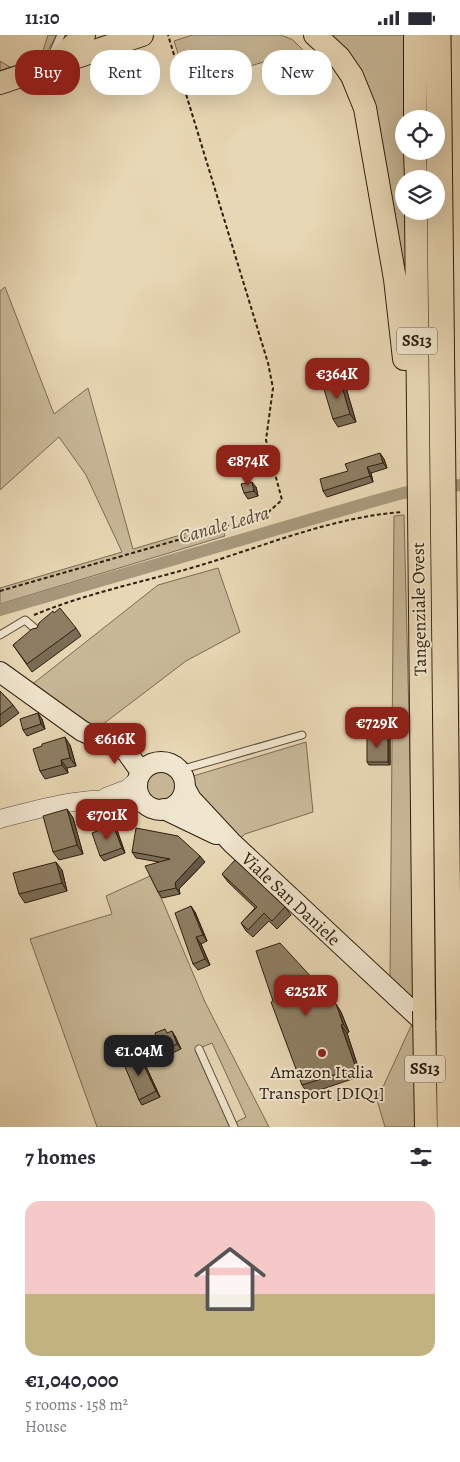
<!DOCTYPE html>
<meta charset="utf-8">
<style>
body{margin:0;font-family:Alegreya,serif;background:#f2f2f3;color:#2b2b33;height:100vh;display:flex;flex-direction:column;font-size:19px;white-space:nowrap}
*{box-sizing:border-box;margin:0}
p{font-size:16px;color:#7c7c81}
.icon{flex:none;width:28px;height:28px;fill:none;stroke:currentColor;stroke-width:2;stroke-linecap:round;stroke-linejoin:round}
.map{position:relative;height:1092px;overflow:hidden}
.details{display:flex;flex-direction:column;background:#fff;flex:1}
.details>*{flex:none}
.hud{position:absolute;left:15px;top:15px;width:430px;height:45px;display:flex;gap:10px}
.controls{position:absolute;left:395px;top:75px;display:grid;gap:10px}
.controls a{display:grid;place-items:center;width:50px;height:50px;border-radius:50%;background:#fff;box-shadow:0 5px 20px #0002;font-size:25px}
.price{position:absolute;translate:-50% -42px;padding:0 11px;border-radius:10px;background:#8f2418;color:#fff;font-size:16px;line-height:32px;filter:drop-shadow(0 1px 2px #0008)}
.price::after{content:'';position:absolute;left:50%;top:30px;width:15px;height:11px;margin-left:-8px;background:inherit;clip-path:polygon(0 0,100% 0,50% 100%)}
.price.selected{background:#222;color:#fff}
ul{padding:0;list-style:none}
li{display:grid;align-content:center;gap:10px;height:265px;padding:0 25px}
li span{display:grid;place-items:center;height:155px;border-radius:15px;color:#555}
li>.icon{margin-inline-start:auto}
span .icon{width:90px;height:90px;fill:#fffc;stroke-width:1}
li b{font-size:21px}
h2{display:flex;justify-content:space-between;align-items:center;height:60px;padding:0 25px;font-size:21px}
.pill{padding:0 18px;border-radius:20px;background:#fff;box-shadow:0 5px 20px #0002;font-size:18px;line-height:45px}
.pill.selected{background:#8f2418;color:#fff}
.status{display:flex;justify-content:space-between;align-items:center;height:35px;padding:0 25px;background:#fff;direction:ltr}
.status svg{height:14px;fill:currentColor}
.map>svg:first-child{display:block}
</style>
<div class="status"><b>11:10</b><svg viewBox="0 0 49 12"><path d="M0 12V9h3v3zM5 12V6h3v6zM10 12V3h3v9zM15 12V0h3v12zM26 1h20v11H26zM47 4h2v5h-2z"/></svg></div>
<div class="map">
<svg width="460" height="1092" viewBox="0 0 460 1092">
<rect width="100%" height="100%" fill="#e8d7b4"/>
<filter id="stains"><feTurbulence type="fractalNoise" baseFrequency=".004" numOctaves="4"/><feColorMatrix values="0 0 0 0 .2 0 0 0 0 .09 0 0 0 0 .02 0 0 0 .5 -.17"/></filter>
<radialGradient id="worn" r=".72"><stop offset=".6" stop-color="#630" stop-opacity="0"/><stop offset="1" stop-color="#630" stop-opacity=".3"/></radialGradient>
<!-- green -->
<path fill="#c8b898" stroke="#7a6b53" d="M48,0H56C45,28 26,31 0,42V26L15,35L41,22Z
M192,0H281L293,5L303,15L188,50L174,6Z
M325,0H405L404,116H407V144H404V176H408L409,297L380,121Z
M5,252L54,379L88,353L133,514L221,488L225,501L0,569V553L122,517L86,440L59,402L0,455V256Z
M404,480L416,968L390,941L394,481Z
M218,533L240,597L186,626L94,696L30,651L158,550Z
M306,707L313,777L245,799L237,806L199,763L190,742Z
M145 750a16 16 0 1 1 32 0a16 16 0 1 1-32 0Z
M150,841L163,867L205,967L269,1092H238L236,1087L246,1082L212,1008L195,1015L230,1092H97L30,904L112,879L106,861Z
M411,991L417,996L418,1092H385L377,1065Z"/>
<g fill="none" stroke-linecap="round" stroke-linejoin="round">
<!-- canal -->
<path stroke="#a8987c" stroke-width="12" d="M0,575L374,466L403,458L460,450"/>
<defs>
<path id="service" d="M53,18L61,0
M0,600L25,585L39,597
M180,735L302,700
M199,1014L234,1092"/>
<path id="tertiary" d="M106,762L127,754L138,745
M0,784C48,771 97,757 146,769"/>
<path id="secondary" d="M0,637L82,696L126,716L141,737
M137 751a24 24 0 1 1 48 0a24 24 0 1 1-48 0Z
M185,753L191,764L232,808L457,1018
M164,774L216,799"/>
<path id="primary" d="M58,24L84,0
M0,48L142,0"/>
<path id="trunk" d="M315,0L339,22L352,41L365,73L395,244L404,324
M415,0V84
M415,116L416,144
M416,176L424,976"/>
<path id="motorway" d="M438,0L449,995"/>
</defs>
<!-- service casing -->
<use href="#service" stroke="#5b4c38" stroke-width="9"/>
<!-- tertiary casing -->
<use href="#tertiary" stroke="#5b4c38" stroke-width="19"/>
<!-- secondary casing -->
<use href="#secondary" stroke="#2c1e0e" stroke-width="22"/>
<!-- primary casing -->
<use href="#primary" stroke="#2c1e0e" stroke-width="24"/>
<!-- trunk casing -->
<use href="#trunk" stroke="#2c1e0e" stroke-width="24"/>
<!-- motorway casing -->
<use href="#motorway" stroke="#2c1e0e" stroke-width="27"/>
<!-- path -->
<path stroke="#2c1e0e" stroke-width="2" stroke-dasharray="4 2.5" stroke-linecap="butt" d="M0,556L265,480L282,465L266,405L273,353L268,328L168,0
M34,580C87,558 143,547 198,531C264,511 333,482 402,477"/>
<!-- service -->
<use href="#service" stroke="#f0e5ce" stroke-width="7"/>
<!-- tertiary -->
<use href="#tertiary" stroke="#f0e5ce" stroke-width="18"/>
<!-- secondary -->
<use href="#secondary" stroke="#f0e5ce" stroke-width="20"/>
<!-- primary -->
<use href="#primary" stroke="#e8d7b4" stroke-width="22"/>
<!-- trunk -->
<use href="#trunk" stroke="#e8d7b4" stroke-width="22"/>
<!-- motorway -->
<use href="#motorway" stroke="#e8d7b4" stroke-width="25"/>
<defs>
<path id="trunk-bridge" d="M424,976L426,1092"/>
<path id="motorway-bridge" d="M449,995L450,1092"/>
</defs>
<!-- trunk-bridge casing -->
<use href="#trunk-bridge" stroke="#2c1e0e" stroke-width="24" stroke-linecap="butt"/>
<!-- motorway-bridge casing -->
<use href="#motorway-bridge" stroke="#2c1e0e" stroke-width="27" stroke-linecap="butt"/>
<!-- trunk-bridge -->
<use href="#trunk-bridge" stroke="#e8d7b4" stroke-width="22"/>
<!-- motorway-bridge -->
<use href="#motorway-bridge" stroke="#e8d7b4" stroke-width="25"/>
</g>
<!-- wall -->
<path fill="#7a6c56" stroke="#2c1e0e" d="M340,345L346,353L356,387L338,392L333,384Z
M384,424L387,433L371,438L373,447L327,462L323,456L348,436Z
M256,452L258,461L248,464L244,458Z
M54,578L76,593L81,601L32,637L13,610L37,593Z
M0,656L13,670L19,678L0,692Z
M42,684L45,694L27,701L23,695Z
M388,702L390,704V730H369L367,727Z
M70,710L76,731L67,733L68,738L45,744L40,736Z
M67,774L73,783L83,819L59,825L53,817Z
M117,795L125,818L104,826L100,821Z
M132,817L205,827L179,854L180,859L162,863L158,857L159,827L136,823Z
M62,835L67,856L25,868L19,859Z
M222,839L285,872L291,880L277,894L269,886L253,902L246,896L241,888L255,873L228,847Z
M195,877L207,906L201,909L210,930L198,935L193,929Z
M336,969L341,977L349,997L347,998L361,1041L308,1059L302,1050Z
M167,998L175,1001L181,1014L161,1023L158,1018Z
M139,1020L143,1025L160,1062L142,1070L139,1065Z"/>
<!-- shaded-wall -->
<path fill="#635846" stroke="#2c1e0e" d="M340,345L346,353L356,387L350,379Z
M380,418L384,424L387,433L383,428Z
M367,432L371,438L373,447L370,441Z
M252,447L256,452L258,461L254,456Z
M38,678L42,684L45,694L41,689Z
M65,702L70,710L76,731L70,723Z
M388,702L390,704V730L388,727Z
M61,725L67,733L68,738L62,730Z
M67,774L73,783L83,819L77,810Z
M113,790L117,795L125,818L122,813Z
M200,821L205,827L179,854L180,859L176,853L175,848Z
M56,827L62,835L67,856L62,848Z
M191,871L195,877L207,906L203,900Z
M196,902L201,909L210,930L205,924Z
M336,969L341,977L349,997L343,989Z
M341,990L347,998L361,1041L356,1033Z
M172,996L175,1001L181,1014L177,1009Z
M139,1020L143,1025L160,1062L156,1056Z"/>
<!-- building -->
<path fill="#8e7e64" stroke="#2c1e0e" d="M340,345L350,379L333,384L323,351Z
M380,418L383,428L367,432L370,441L323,456L320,444L348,436L345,429Z
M252,447L254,456L244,458L241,449Z
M60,573L76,593L27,629L13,610L32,594L37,593L39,588L53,576L54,578Z
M0,656L13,670L0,680Z
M38,678L41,689L23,695L20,684Z
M367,701L388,702V727H367Z
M65,702L70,723L61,725L62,730L40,736L33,714L42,711V709Z
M67,774L77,810L53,817L43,781Z
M113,790L122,813L100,821L92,798Z
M136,793L178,801L200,821L175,848L176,853L158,857L145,831L170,824L132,817Z
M235,825L285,872L272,886L264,878L248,895L241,888L257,872L222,839Z
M56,827L62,848L19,859L13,838Z
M191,871L203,900L196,902L205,924L193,929L175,878Z
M280,908L336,969L343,989L341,990L356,1033L302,1050L271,967L273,966L256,916Z
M165,994L167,998L172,996L177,1009L158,1018L152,1005L157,1003L155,998Z
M139,1020L156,1056L139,1065L123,1027Z"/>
<!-- markers -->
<circle fill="#8f2418" stroke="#f0e5ce" stroke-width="2" cx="322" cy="1018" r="5"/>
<g text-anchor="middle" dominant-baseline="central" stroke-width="4" stroke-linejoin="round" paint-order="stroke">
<!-- shield labels -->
<g fill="#f0e5ce" stroke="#675a48" stroke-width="1">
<rect x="397" y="292.5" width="40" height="27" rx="4"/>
<rect x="405" y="1020.5" width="40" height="27" rx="4"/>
</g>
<g font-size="16" font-weight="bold" fill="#2c1e0e">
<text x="417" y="306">SS13</text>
<text x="425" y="1034">SS13</text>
</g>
<!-- street labels -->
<g font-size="18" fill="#2c1e0e" stroke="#f0e5ce">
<text transform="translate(419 574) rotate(-91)">Tangenziale Ovest</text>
<text transform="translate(291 864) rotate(43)">Viale San Daniele</text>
</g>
<!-- poi labels -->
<g font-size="18" fill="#2c1e0e" stroke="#f0e5ce">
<text x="322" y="1037">Amazon Italia<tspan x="322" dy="21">Transport [DIQ1]</tspan></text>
</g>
<!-- water labels -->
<g font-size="19" font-style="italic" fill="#574934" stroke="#f0e5ce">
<text transform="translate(224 490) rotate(-16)">Canale Ledra</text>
</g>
</g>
<rect width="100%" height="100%" filter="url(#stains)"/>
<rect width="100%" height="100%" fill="url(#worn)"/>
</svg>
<div class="controls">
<a><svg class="icon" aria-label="locate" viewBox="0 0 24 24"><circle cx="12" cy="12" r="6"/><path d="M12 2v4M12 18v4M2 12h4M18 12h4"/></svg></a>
<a><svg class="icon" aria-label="layers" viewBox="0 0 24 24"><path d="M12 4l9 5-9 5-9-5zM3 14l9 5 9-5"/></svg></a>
</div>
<b class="price" style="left:337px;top:365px">€364K</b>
<b class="price" style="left:248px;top:452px">€874K</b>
<b class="price" style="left:377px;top:714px">€729K</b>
<b class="price" style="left:115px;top:730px">€616K</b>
<b class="price" style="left:107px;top:806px">€701K</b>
<b class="price" style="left:306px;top:982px">€252K</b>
<b class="price selected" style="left:139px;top:1042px">€1.04M</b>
<div class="hud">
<a class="pill selected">Buy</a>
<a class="pill">Rent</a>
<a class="pill">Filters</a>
<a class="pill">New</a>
</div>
</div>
<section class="details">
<h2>7 homes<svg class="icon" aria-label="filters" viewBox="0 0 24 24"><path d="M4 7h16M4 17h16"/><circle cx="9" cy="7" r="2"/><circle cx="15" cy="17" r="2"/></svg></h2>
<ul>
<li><span style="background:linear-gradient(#f6c9c9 60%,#c2b280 0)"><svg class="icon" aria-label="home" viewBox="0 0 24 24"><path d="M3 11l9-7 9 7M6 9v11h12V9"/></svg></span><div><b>€1,040,000</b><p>5 rooms · 158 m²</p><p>House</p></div></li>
</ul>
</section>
